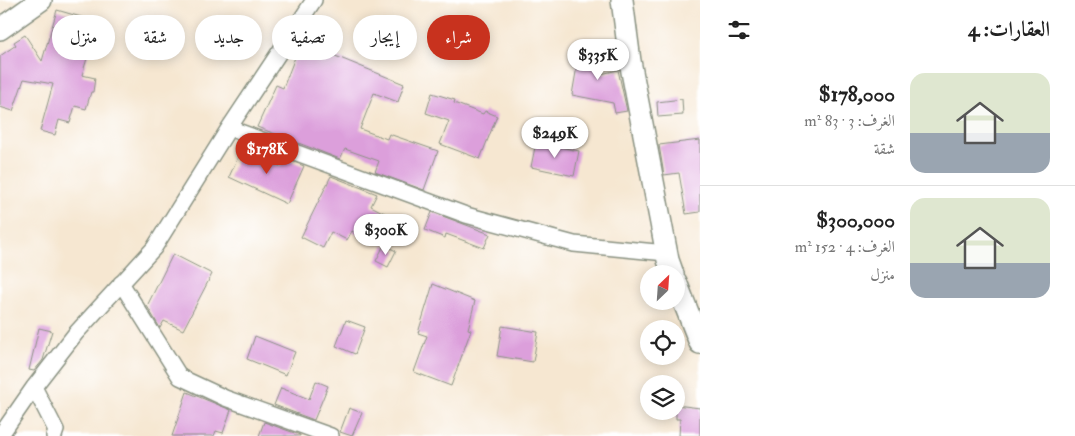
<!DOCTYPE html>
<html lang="ar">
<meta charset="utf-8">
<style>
body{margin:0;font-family:"IM FELL Double Pica",Amiri,serif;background:#f6f6f6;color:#222;direction:rtl;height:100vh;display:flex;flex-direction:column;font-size:19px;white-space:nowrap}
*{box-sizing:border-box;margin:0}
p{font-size:16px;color:#767676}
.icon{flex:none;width:28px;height:28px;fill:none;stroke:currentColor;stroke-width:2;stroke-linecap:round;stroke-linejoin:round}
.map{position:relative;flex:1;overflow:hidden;direction:ltr}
.details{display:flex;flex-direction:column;background:#fff;width:375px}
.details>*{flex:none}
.banner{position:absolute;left:15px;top:15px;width:475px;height:45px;direction:rtl;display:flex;gap:10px}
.needle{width:32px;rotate:25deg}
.fabs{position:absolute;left:640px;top:265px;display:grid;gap:10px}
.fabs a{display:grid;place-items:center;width:45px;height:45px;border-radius:50%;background:#fff;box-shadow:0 2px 12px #0003;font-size:25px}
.price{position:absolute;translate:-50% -42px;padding:0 11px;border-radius:18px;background:#fff;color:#222;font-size:16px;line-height:32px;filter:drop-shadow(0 1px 2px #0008)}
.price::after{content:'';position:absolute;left:50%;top:30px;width:15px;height:11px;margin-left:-8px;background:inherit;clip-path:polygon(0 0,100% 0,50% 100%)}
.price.active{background:#c8321e;color:#fff}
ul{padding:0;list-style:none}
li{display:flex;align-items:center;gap:15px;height:125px;padding:0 25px}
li+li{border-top:1px solid #e0e0e0}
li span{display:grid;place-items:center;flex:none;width:140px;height:100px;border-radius:15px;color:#555}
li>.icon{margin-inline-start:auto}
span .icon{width:60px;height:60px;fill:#fffc;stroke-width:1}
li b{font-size:21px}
h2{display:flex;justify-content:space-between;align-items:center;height:60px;padding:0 25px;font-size:21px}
.chip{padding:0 18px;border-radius:22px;background:#fff;box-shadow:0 2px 12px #0003;font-size:18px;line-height:45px}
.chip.active{background:#c8321e;color:#fff}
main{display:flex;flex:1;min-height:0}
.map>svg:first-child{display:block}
</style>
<main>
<section class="details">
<h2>العقارات: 4<svg class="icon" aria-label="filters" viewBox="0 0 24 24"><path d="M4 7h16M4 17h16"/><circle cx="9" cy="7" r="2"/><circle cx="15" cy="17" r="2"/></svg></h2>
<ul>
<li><span style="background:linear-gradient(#dfe7d0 60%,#9aa5b1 0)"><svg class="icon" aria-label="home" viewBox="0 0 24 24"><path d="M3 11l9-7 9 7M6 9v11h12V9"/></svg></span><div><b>$178,000</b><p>الغرف: 3 · 83 m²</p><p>شقة</p></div></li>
<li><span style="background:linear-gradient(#dfe7d0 65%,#9aa5b1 0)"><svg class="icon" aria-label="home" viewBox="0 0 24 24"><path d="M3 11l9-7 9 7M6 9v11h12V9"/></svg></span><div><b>$300,000</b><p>الغرف: 4 · 152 m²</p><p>منزل</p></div></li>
</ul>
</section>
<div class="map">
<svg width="700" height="436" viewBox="0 0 700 436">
<rect width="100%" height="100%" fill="#fff"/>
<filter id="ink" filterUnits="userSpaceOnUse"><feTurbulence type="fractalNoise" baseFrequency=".02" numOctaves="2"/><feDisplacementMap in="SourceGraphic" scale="10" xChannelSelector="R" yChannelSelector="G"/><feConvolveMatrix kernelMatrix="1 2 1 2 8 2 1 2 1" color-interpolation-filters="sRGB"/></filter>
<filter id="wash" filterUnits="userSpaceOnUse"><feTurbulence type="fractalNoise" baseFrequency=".0096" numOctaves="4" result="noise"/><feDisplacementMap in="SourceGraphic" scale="20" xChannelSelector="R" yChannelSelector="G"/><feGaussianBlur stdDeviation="1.12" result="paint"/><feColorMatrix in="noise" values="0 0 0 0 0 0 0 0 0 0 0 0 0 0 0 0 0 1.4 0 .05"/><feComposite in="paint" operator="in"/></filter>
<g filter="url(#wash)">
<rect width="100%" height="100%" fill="#f6e7d1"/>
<g id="blocks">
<!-- building -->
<path fill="#dc9fdb" d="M57,10L98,22L82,75L95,78L93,92H91L86,109L75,106L70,123L59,120L55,135L40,131L53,84L24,79L13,111L0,107V56L16,45L14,42L25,35L42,61Z
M301,42L404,84L398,102L374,93L360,129L387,139L389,134L438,151L424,190L375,172L379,161L345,149L340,159L257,127L276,85L283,88Z
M580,49L605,53L601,74L618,70L627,111L615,113L613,103L572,95Z
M432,93L455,100L454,103L483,114L485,111L497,116L480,159L440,144L449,121L426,113Z
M682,99L683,115L658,117L657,102Z
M700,140V212L686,214L679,173L664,175L659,145Z
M536,142L579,151L574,176L531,167Z
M242,148L280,166L284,158L304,166L287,204L229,177Z
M331,176L377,194L371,206L390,216L377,243L352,231L347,240L331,232L323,248L301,237Z
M432,212L490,234L484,248L446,234L445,238L425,230Z
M384,245L396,251L388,267L376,261Z
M173,254L212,274L183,330L164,321L160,328L147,306Z
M433,284L475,301L468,329L471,330L451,386L414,372L427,336L418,333Z
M346,320L365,327L355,354L336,346Z
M502,326L538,332L533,362L497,356Z
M39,328L52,331L43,360L34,371L29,370Z
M255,336L295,352L286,375L247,359Z
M316,381L328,386L314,420L274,405L281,388L309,399Z
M187,392L231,410L223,433L216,431L214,436H172Z
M676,405L700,408V436H679L680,419H676Z
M349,408L362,413L352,436L340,432Z
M264,422L300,435V436H259Z"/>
</g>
</g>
<g filter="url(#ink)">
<use href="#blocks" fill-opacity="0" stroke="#8a9282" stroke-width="1"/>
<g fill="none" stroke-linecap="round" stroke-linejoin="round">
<defs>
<path id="street" d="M229,128L466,215L574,244L666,253
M121,283L180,377L225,398L331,436
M34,387L56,430L54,436
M0,436L34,387L76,333L154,248L229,128L314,0"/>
<path id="secondary" d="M622,0L630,61L668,260L673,274
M0,29L41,0
M676,282L700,343"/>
</defs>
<!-- street casing -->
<use href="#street" stroke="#8a9282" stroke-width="18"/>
<!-- secondary casing -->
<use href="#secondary" stroke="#8a9282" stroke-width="24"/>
<!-- street -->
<use href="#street" stroke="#fff" stroke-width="15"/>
<!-- secondary -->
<use href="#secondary" stroke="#fff" stroke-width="21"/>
</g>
</g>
</svg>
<div class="fabs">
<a><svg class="needle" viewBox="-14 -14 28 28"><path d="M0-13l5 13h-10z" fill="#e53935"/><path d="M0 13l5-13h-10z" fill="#767676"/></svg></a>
<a><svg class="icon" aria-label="locate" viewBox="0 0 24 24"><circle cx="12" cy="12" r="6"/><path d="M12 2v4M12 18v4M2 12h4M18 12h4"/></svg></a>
<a><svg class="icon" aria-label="layers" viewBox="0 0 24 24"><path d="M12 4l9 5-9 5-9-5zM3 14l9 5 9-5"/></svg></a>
</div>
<b class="price" style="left:598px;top:81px">$335K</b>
<b class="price" style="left:555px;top:159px">$249K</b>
<b class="price active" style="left:267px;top:175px">$178K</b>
<b class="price" style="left:386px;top:256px">$300K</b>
<div class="banner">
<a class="chip active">شراء</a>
<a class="chip">إيجار</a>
<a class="chip">تصفية</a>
<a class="chip">جديد</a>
<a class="chip">شقة</a>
<a class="chip">منزل</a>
</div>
</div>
</main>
